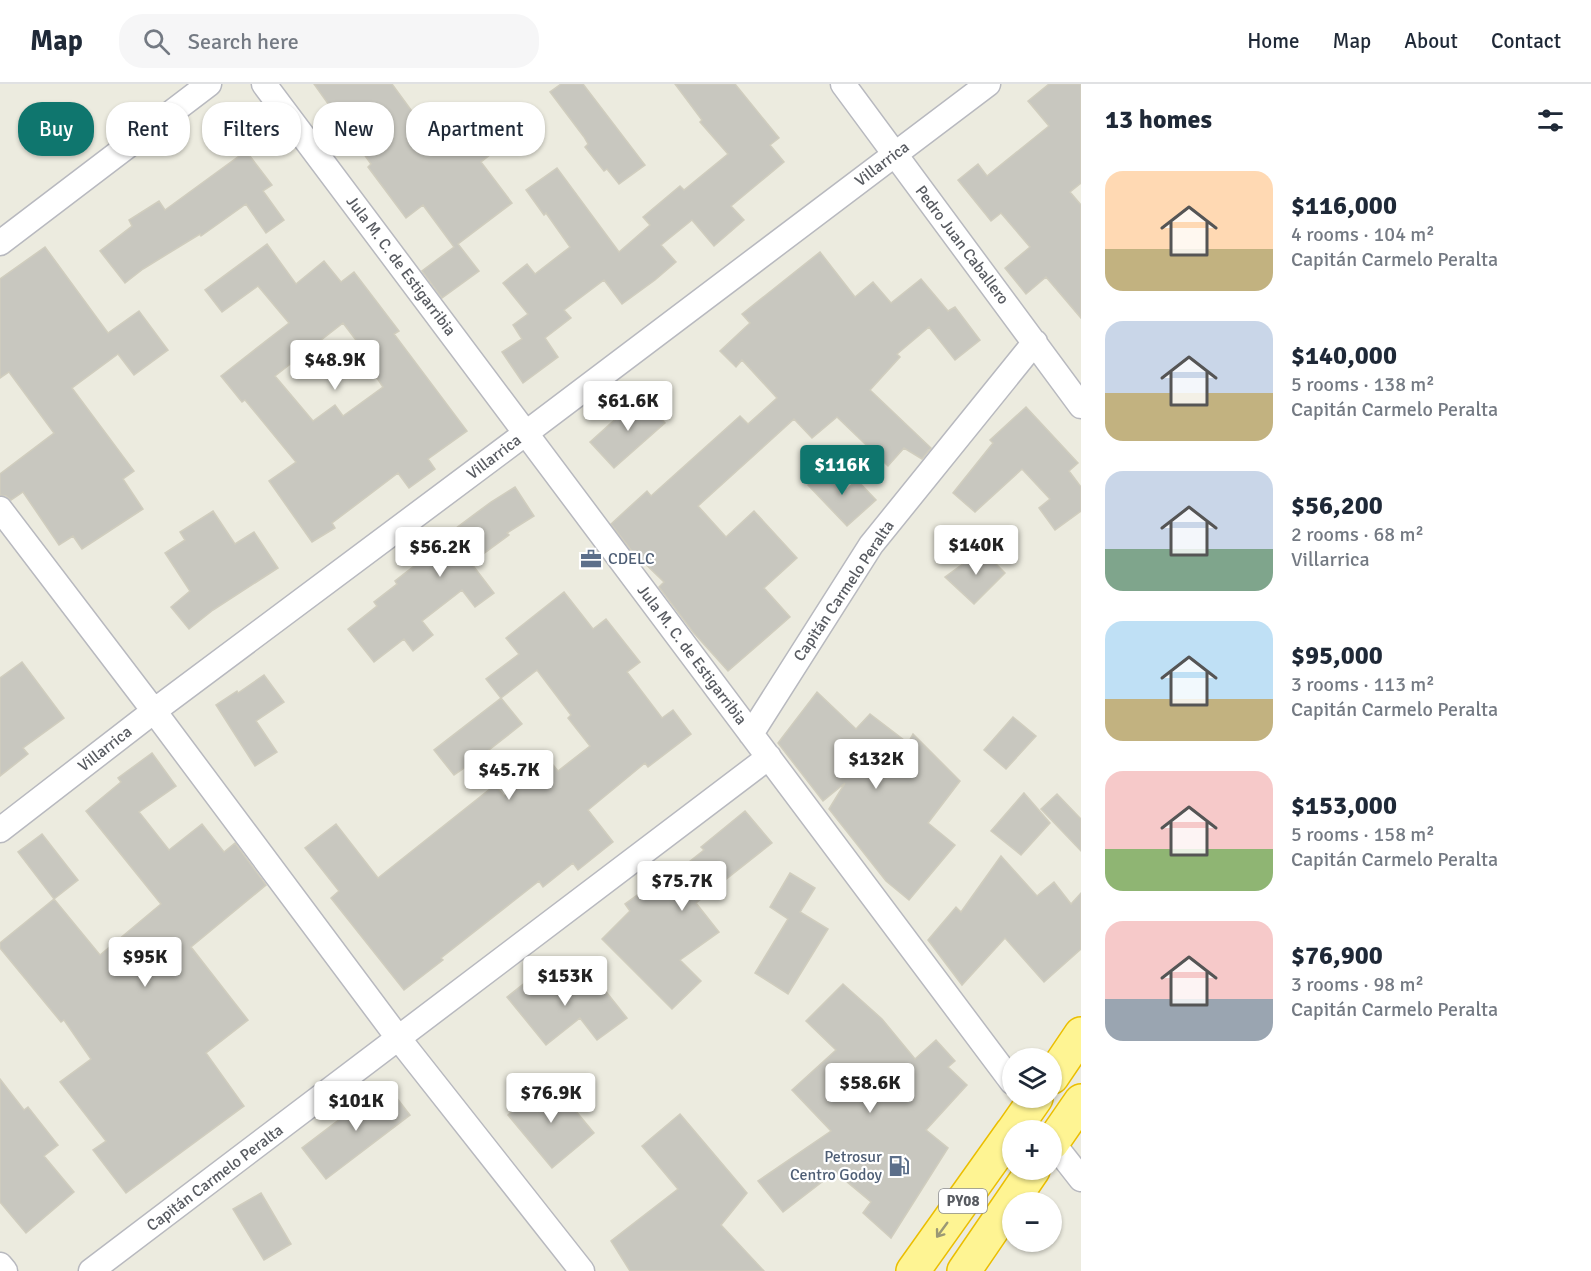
<!DOCTYPE html>
<meta charset="utf-8">
<style>
body{margin:0;font-family:Signika,sans-serif;background:#f6f6f7;color:#1f2937;height:100vh;display:flex;flex-direction:column;font-size:22px;white-space:nowrap}
*{box-sizing:border-box;margin:0}
p{font-size:20px;color:#747a83}
.icon{flex:none;width:33px;height:33px;fill:none;stroke:currentColor;stroke-width:2;stroke-linecap:round;stroke-linejoin:round}
.map{position:relative;flex:1;overflow:hidden}
.details{display:flex;flex-direction:column;background:#fff;width:510px}
.details>*{flex:none}
.guide{position:absolute;left:18px;top:18px;width:570px;height:54px;display:flex;gap:12px}
.buttons{position:absolute;left:1002px;top:964px;display:grid;gap:12px}
.buttons a{display:grid;place-items:center;width:60px;height:60px;border-radius:50%;background:#fff;box-shadow:0 2px 4px #0004;font-size:30px}
.price{position:absolute;translate:-50% -51px;padding:0 14px;border-radius:6px;background:#fff;color:#222;font-size:20px;line-height:39px;filter:drop-shadow(0 2px 3px #0008)}
.price::after{content:'';position:absolute;left:50%;top:36px;width:18px;height:14px;margin-left:-9px;background:inherit;clip-path:polygon(0 0,100% 0,50% 100%)}
.price.current{background:#0f766e;color:#fff}
ul{padding:0;list-style:none}
li{display:flex;align-items:center;gap:18px;height:150px;padding:0 24px}
li span{display:grid;place-items:center;flex:none;width:168px;height:120px;border-radius:18px;color:#555}
li>.icon{margin-inline-start:auto}
span .icon{width:72px;height:72px;fill:#fffc;stroke-width:1}
li b{font-size:26px}
h2{display:flex;justify-content:space-between;align-items:center;height:72px;padding:0 24px;font-size:26px}
.chip{padding:0 21px;border-radius:24px;background:#fff;box-shadow:0 2px 4px #0004;font-size:21px;line-height:54px}
.chip.current{background:#0f766e;color:#fff}
header{display:flex;align-items:center;gap:36px;box-sizing:border-box;height:84px;padding:0 30px;background:#fff;border-bottom:2px solid #e0e1e3}
header strong{font-size:28px}
nav{display:flex;gap:33px;margin-inline-start:auto;font-size:21px}
.search{width:420px;height:54px;background:#f6f6f7;display:flex;align-items:center;gap:15px;box-sizing:border-box;padding:0 21px;border-radius:24px;color:#747a83;font-size:22px}
main{display:flex;flex:1;min-height:0}
.map>svg:first-child{display:block}
</style>
<header>
<strong>Map</strong>
<div class="search"><svg class="icon" aria-label="search" viewBox="0 0 24 24"><circle cx="10" cy="10" r="6"/><path d="M15 15l6 6"/></svg>Search here</div>
<nav><a>Home</a><a>Map</a><a>About</a><a>Contact</a></nav>
</header>
<main>
<div class="map">
<svg width="1081" height="1187" viewBox="0 0 1081 1187">
<rect width="100%" height="100%" fill="#ecebdf"/>
<!-- building -->
<path fill="#c8c7bf" stroke="#d0cdbe" stroke-width="1.5" fill-rule="evenodd" d="M314,0H392L422,41L449,20L490,71L481,78L512,119L458,160L479,187L442,214L422,187L454,163L423,121L406,134L368,83L371,80Z
M561,0H583L645,81L619,100L607,85L604,87L585,63L588,60L584,53L550,8Z
M675,0H735L779,54L770,61L784,78L731,122L744,136L714,162L692,136L661,161L676,178L655,196L622,220L604,196L564,226L571,234L545,254L558,273L523,299L502,268L522,255L513,241L528,230L503,199L527,180L535,190L570,163L546,129L544,131L526,106L557,84L619,168L650,141L643,133L680,102L684,106L728,70L700,38L702,36Z
M1049,0H1081V99L1070,108L1081,121V234L1046,193L1026,210L1005,184L1030,163L1001,129L991,137L958,96L978,80L987,92L1049,42L1028,17Z
M246,67L272,101L263,107L284,136L266,149L246,120L201,152L200,150L143,185L125,199L100,167L132,142L129,136L159,117L165,126Z
M267,160L296,200L324,177L341,198L354,188L399,247L394,250L467,347L428,375L435,385L409,404L398,389L332,439L335,444L312,458L269,397L296,378L245,316L242,318L221,292L289,239L258,202L222,228L205,206ZM343,239L378,285L373,288L383,303L343,332L335,321L313,337L275,292Z
M45,163L108,249L139,227L168,266L134,291L118,270L72,304L134,387L123,395L143,425L82,465L73,452L59,461L23,408L11,416L6,412L0,411V390L54,349L9,288L0,294V195Z
M820,168L855,213L873,198L891,219L921,195L948,227L955,223L980,256L955,276L929,243L897,270L900,273L870,306L931,364L922,375L904,364L888,382L837,333L812,354L794,335L698,422L726,453L754,427L797,474L764,504L790,533L728,587L693,548L659,503L664,498L631,466L611,440L647,407L651,412L740,332L748,340L777,314L742,276L736,283L720,267L750,239L742,230Z
M641,312L665,339L614,384L590,358Z
M1026,323L1078,379L1069,387L1081,403V427L1055,446L1039,424L1050,415L1022,385L975,428L953,409L993,359L990,356Z
M828,383L847,405L857,396L876,416L847,442L808,401Z
M515,403L534,432L507,449L509,451L471,479L494,509L475,523L462,506L422,537L433,551L413,567L404,555L374,578L348,545L377,522L374,518L397,500L395,497L432,468L427,462L446,448L448,450L491,418Z
M213,427L235,460L254,448L278,484L213,526L189,545L171,523L190,507L165,469L185,456L180,448Z
M982,466L1005,489L974,520L945,493Z
M564,508L593,545L606,535L640,578L627,588L662,634L673,626L691,650L648,683L645,679L588,726L613,758L578,786L573,779L543,803L539,797L441,874L443,876L404,906L331,814L339,807L305,764L336,740L378,794L495,701L504,712L549,676L558,687L590,662L568,634L571,631L537,586L501,614L522,640L480,673L454,691L434,666L501,614L486,595L519,570L506,554Z
M22,578L64,634L23,664L28,670L0,692V594Z
M264,591L284,618L256,637L277,668L255,682L216,621L237,607L238,609Z
M817,608L856,645L870,630L908,659L913,650L960,697L928,739L955,761L909,816L886,797L829,725L845,699L823,717L778,659Z
M1013,633L1036,652L1006,685L984,666Z
M152,669L176,702L139,728L169,766L202,740L224,768L235,759L266,801L191,863L248,936L206,969L244,1022L126,1109L93,1066L106,1057L60,998L91,975L64,936L61,938L0,864V859L54,815L100,871L161,820L86,727L121,698L118,694Z
M1024,709L1050,739L1021,771L991,747Z
M1057,710L1081,735V767L1041,725Z
M745,727L772,759L696,819L719,848L680,876L701,897L672,925L602,855L630,827L625,820L658,796L661,800L704,766L701,763Z
M42,750L78,796L54,815L18,768Z
M1001,772L1037,812L1054,798L1071,820L1081,809V865L1044,898L1005,854L962,901L928,856L956,823L961,828Z
M790,789L815,804L800,828L828,845L788,910L755,889L788,835L770,823Z
M541,886L556,906L571,894L581,907L596,895L627,934L597,956L580,934L546,961L507,913Z
M843,900L882,935L915,975L936,956L955,977L948,983L967,1001L926,1046L948,1064L891,1154L863,1129L871,1118L835,1088L783,1128L758,1097L831,1047L792,1006L836,966L806,937Z
M0,995L24,1026L28,1023L58,1061L44,1072L74,1108L26,1149L0,1118Z
M550,996L594,1049L552,1084L508,1031Z
M386,1000L410,1031L326,1095L302,1064Z
M680,1030L747,1109L721,1141L764,1187H630L611,1157L678,1105L642,1062Z
M261,1109L291,1160L264,1176L233,1125Z"/>
<g fill="none" stroke-linecap="round" stroke-linejoin="round">
<defs>
<path id="minor" d="M264,0L1012,998
M843,0L1081,322
M0,159L209,0
M0,425L154,627L399,955L582,1187
M751,650L871,461L1035,258
M0,746L154,627L526,349L988,0
M1052,1058L1081,1095
M0,1181L5,1187
M91,1187L769,673"/>
<path id="trunk" d="M1052,993L1081,950
M1013,1047L1036,1014
M1052,1059L1081,1017
M913,1187L1012,1048
M964,1187L1033,1086"/>
</defs>
<!-- minor casing -->
<use href="#minor" stroke="#b8b9bf" stroke-width="27"/>
<!-- trunk casing -->
<use href="#trunk" stroke="#ebbe00" stroke-width="36"/>
<!-- minor -->
<use href="#minor" stroke="#fff" stroke-width="24"/>
<!-- trunk -->
<use href="#trunk" stroke="#fef493" stroke-width="33"/>
</g>
<!-- one-way arrows -->
<defs><path id="oneway-shaft" d="M-6 0H5M1.5-3L5.5 0L1.5 3" fill="none" stroke-width="1.6" stroke-linecap="round" stroke-linejoin="round" transform="scale(1.5)"/></defs>
<use stroke="#9a9875" href="#oneway-shaft" transform="translate(942 1146) rotate(126)"/>
<!-- icons -->
<defs>
<symbol id="office-bare" viewBox="-9 -9 18 18"><path d="M-6-3h4V-5.5h4V-3h4V5H-6ZM-1-4.5V-3h2v-1.5ZM-6 0V1H6V0Z" fill="#5c6f8a" stroke="#fff" stroke-width="2.5" paint-order="stroke"/></symbol>
<symbol id="fuel-bare" viewBox="-9 -9 18 18"><path d="M-5.5-6h7V0h2V4h1.3V-2.5L3-4.5l.8-.8L6-3V5H2.5V1h-1V6h-7ZM-4.2-4.7v3.2H.2V-4.7Z" fill="#5c6f8a" stroke="#fff" stroke-width="2.5" paint-order="stroke"/></symbol>
</defs>
<g fill-rule="evenodd">
<use href="#office-bare" x="576" y="460" width="30" height="30"/>
<use href="#fuel-bare" x="884" y="1067" width="30" height="30"/>
</g>
<g text-anchor="middle" dominant-baseline="central" stroke-width="4.5" stroke-linejoin="round" paint-order="stroke">
<!-- shield labels -->
<rect fill="#fff" stroke="#8a8c90" stroke-width="1.5" x="939" y="1105" width="48" height="24" rx="4.5"/>
<g font-size="15" font-weight="bold" fill="#585b61">
<text x="963" y="1117">PY08</text>
</g>
<!-- street labels -->
<g font-size="16" fill="#585b61" stroke="#fff">
<text transform="translate(882 80) rotate(-37)">Villarrica</text>
<text transform="translate(962 161) rotate(53)">Pedro Juan Caballero</text>
<text transform="translate(401 182) rotate(53)">Jula M. C. de Estigarribia</text>
<text transform="translate(494 373) rotate(-37)">Villarrica</text>
<text transform="translate(844 507) rotate(-56)">Capitán Carmelo Peralta</text>
<text transform="translate(692 571) rotate(53)">Jula M. C. de Estigarribia</text>
<text transform="translate(105 665) rotate(-38)">Villarrica</text>
<text transform="translate(215 1094) rotate(-37)">Capitán Carmelo Peralta</text>
</g>
<!-- service labels -->
<g font-size="16" fill="#4e5e75" stroke="#fff" text-anchor="start">
<text x="608" y="475">CDELC</text>
<text x="882" y="1073" text-anchor="end">Petrosur<tspan x="882" dy="18">Centro Godoy</tspan></text>
</g>
</g>
</svg>
<div class="buttons">
<a><svg class="icon" aria-label="layers" viewBox="0 0 24 24"><path d="M12 4l9 5-9 5-9-5zM3 14l9 5 9-5"/></svg></a>
<a>+</a>
<a>−</a>
</div>
<b class="price" style="left:335px;top:307px">$48.9K</b>
<b class="price" style="left:628px;top:348px">$61.6K</b>
<b class="price current" style="left:842px;top:412px">$116K</b>
<b class="price" style="left:976px;top:492px">$140K</b>
<b class="price" style="left:440px;top:494px">$56.2K</b>
<b class="price" style="left:876px;top:706px">$132K</b>
<b class="price" style="left:509px;top:717px">$45.7K</b>
<b class="price" style="left:682px;top:828px">$75.7K</b>
<b class="price" style="left:145px;top:904px">$95K</b>
<b class="price" style="left:565px;top:923px">$153K</b>
<b class="price" style="left:870px;top:1030px">$58.6K</b>
<b class="price" style="left:551px;top:1040px">$76.9K</b>
<b class="price" style="left:356px;top:1048px">$101K</b>
<div class="guide">
<a class="chip current">Buy</a>
<a class="chip">Rent</a>
<a class="chip">Filters</a>
<a class="chip">New</a>
<a class="chip">Apartment</a>
</div>
</div>
<section class="details">
<h2>13 homes<svg class="icon" aria-label="filters" viewBox="0 0 24 24"><path d="M4 7h16M4 17h16"/><circle cx="9" cy="7" r="2"/><circle cx="15" cy="17" r="2"/></svg></h2>
<ul>
<li><span style="background:linear-gradient(#ffd9b3 65%,#c2b280 0)"><svg class="icon" aria-label="home" viewBox="0 0 24 24"><path d="M3 11l9-7 9 7M6 9v11h12V9"/></svg></span><div><b>$116,000</b><p>4 rooms · 104 m²</p><p>Capitán Carmelo Peralta</p></div></li>
<li><span style="background:linear-gradient(#c9d6e8 60%,#c2b280 0)"><svg class="icon" aria-label="home" viewBox="0 0 24 24"><path d="M3 11l9-7 9 7M6 9v11h12V9"/></svg></span><div><b>$140,000</b><p>5 rooms · 138 m²</p><p>Capitán Carmelo Peralta</p></div></li>
<li><span style="background:linear-gradient(#c9d6e8 65%,#7fa58c 0)"><svg class="icon" aria-label="home" viewBox="0 0 24 24"><path d="M3 11l9-7 9 7M6 9v11h12V9"/></svg></span><div><b>$56,200</b><p>2 rooms · 68 m²</p><p>Villarrica</p></div></li>
<li><span style="background:linear-gradient(#bfe0f5 65%,#c2b280 0)"><svg class="icon" aria-label="home" viewBox="0 0 24 24"><path d="M3 11l9-7 9 7M6 9v11h12V9"/></svg></span><div><b>$95,000</b><p>3 rooms · 113 m²</p><p>Capitán Carmelo Peralta</p></div></li>
<li><span style="background:linear-gradient(#f6c9c9 65%,#8fb573 0)"><svg class="icon" aria-label="home" viewBox="0 0 24 24"><path d="M3 11l9-7 9 7M6 9v11h12V9"/></svg></span><div><b>$153,000</b><p>5 rooms · 158 m²</p><p>Capitán Carmelo Peralta</p></div></li>
<li><span style="background:linear-gradient(#f6c9c9 65%,#9aa5b1 0)"><svg class="icon" aria-label="home" viewBox="0 0 24 24"><path d="M3 11l9-7 9 7M6 9v11h12V9"/></svg></span><div><b>$76,900</b><p>3 rooms · 98 m²</p><p>Capitán Carmelo Peralta</p></div></li>
</ul>
</section>
</main>
